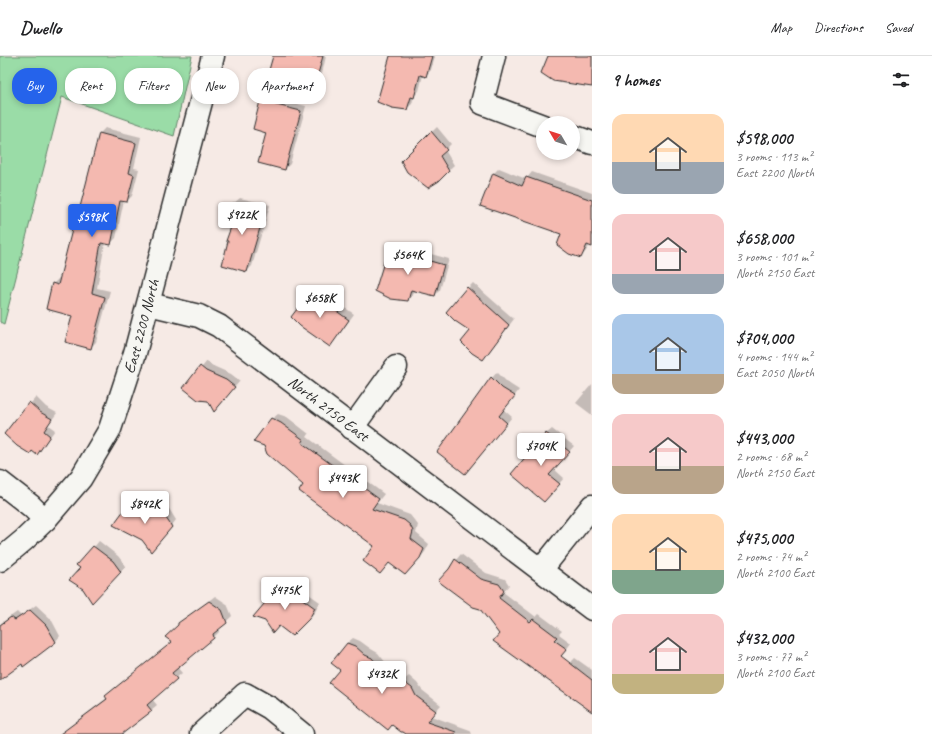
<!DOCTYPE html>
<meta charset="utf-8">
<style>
body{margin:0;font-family:Caveat,sans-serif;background:#f2f2f2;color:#202124;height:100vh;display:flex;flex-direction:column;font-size:15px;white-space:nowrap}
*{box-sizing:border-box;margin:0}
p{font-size:13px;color:#757577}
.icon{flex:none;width:22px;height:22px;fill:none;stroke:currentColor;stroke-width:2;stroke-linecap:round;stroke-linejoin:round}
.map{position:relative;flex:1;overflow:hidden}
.sheet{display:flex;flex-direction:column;background:#fff;width:340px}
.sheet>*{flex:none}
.hud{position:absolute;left:12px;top:12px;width:380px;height:36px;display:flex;gap:8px}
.needle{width:26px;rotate:309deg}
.buttons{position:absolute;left:536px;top:60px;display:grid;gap:8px}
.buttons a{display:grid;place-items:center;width:44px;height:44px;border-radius:50%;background:#fff;box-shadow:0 2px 6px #0003;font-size:20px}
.price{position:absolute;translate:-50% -34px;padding:0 9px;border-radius:4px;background:#fff;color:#222;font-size:13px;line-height:26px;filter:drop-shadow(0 1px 2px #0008)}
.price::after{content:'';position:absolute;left:50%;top:24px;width:12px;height:9px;margin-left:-6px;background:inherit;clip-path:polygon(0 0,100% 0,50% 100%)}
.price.on{background:#2563eb;color:#fff}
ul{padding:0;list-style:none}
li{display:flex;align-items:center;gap:12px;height:100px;padding:0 20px}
li span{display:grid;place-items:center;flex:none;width:112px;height:80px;border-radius:12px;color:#555}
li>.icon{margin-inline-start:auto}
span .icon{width:48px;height:48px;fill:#fffc;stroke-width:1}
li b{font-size:17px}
h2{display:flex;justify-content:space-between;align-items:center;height:48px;padding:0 20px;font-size:17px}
.chip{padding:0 14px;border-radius:16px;background:#fff;box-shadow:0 2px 6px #0003;font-size:14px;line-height:36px}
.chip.on{background:#2563eb;color:#fff}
header{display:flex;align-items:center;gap:24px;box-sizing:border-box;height:56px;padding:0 20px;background:#fff;border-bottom:1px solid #e0e0e0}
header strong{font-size:19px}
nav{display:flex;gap:22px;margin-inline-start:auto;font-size:14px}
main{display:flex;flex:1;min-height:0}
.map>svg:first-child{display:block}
</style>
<header>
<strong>Dwello</strong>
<nav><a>Map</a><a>Directions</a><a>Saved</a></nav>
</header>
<main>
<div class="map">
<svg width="592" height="678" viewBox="0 0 592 678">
<rect width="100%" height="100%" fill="#f6eae5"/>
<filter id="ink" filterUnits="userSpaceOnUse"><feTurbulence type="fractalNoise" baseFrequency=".025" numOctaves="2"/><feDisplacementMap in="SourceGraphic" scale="8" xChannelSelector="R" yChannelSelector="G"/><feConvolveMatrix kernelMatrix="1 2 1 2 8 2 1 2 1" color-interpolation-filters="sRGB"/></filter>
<g filter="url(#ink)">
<!-- green -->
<path fill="#9adca7" stroke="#628469" d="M0,0H192L174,80L62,41L4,268L0,266Z"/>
<!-- shadow -->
<path fill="#0003" d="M274,0H326L322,18L316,24Z
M391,0H435L431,14L426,19H423L419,35L414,40L412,48L406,53Z
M267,40L306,50L290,108L285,113L267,77L261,46Z
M437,71L451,88L445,94L454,109L438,124L402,105Z
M105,72L141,81L134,112L139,113L132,140L127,145L124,144L116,182L110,188L105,187L97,232L110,235L96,286L90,292L74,259L53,228L59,222L61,223L76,158L80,155L100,77Z
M499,112L526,123L532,116L592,137V190L590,189L586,195L581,201L563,177L482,150L494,117Z
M240,142L270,149L252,210L247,215L232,171L229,170L234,147Z
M395,188L449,203L440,234L435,239L414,234L413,239L407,244L389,193Z
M473,227L514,263L488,297L472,275L468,232Z
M316,232L354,258L335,284L330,290L311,237Z
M207,305L211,309L231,318L240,325L219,349L185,332Z
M497,316L508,327L519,334L504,354L512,361L470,411L438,396L492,322Z
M592,328V359L576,347Z
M36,341L46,351L57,357L48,369L55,374L37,398L6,378Z
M278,358L287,361L309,378L307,381L384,438L377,447L410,459L418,469L416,477L429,488L425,496L411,512L390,506L375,490L305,429L272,363Z
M552,373L574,390L554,413L564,422L544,445L546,378Z
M153,442L168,451L176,464L156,490L142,483L128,451L133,445L144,452Z
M99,485L118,500L126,510L106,532L82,512L94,491Z
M461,498L486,517L505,523L509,529L503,536L536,561L539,558L562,575L559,578L571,587L561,601L500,578L450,513L456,504Z
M288,523L300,527L303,534L320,546L315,556L292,578L282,529Z
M215,540L227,548L232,560L218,573L219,576L214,581L177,611L182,617L152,643L157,649L151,654L125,675L123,678H60L107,642L173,585L179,568Z
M36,549L51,563L60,580L55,586L0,622V568L17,556L21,560Z
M353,582L360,585L371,593L378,597L390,612L404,624L409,620L417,627L422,634L441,649L431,660L470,674L472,678H406L392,669L388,673L342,614L347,587Z
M575,602L592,614V653L570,607Z"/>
<!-- building -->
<path fill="#f4b9b0" stroke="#2b2b2b" d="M273,0H323L316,25L269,14Z
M390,0H432L426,21L420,19L414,42L411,41L407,54L392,52L377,46Z
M548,0H592V31L553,25L541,17Z
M260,45L301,55L285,114L258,107L266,77L253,73Z
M431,75L447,94L440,100L449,115L439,125L428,132L407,116L401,105Z
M99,77L136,87L129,117L134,119L127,146L120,145L111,189L101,187L92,237L105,241L91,293L65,286L72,260L46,253L52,227L58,229L76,158L78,159Z
M493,117L522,130L526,121L592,144V191L587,189L581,202L569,198L557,189L561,178L480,150Z
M233,147L265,155L247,216L222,209L228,185H226L231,171H228Z
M388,193L444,209L435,240L411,234L408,245L391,243L375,235Z
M467,231L509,269L483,304L472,297L461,286L470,275L455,265L446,256Z
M310,236L349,264L330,291L300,270L291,261Z
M200,310L206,315L226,324L235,331L214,356L208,345L198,344L183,332Z
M491,321L502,332L515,340L499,360L507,367L465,418L437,396Z
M29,346L40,356L52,363L44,375L50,380L37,399L32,395L30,398L17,390L4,378Z
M271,362L281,367L304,384L302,387L379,443L372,453L404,464L410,469L413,475L411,483L424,493L420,502L405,519L389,507L380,518L363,505L374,490L299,435L303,429L267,398L264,390L253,386Z
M546,377L570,396L549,419L560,428L544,446L511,418Z
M146,447L162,456L172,471L151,496L142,484L113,469L127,450L137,457Z
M93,490L113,505L121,516L92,547L83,533L69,524L80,512L76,509Z
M455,503L481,523L499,528L504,535L499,542L530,566L533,563L557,581L554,584L567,593L561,600L592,624V656L493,585L499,578L480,553L473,551L438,525L449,513Z
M281,528L294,532L297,539L315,552L309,563L292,580L279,570L273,577L265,565L253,561Z
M209,545L222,554L227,567L213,578L214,582L172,617L177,623L147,649L152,655L122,678H60L107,643L105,640L172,586L165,581L178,569V567Z
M30,554L46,569L56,586L23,611L22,608L0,624V569L11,561L15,564Z
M347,587L355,590L365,599L372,602L385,618L398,628L402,625L412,632L416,640L436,655L427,666L456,676L455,678H406L403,676H401L392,669L388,674L329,627L340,614L331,607Z"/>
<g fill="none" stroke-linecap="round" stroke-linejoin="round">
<defs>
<g id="minor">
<path d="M494,0L482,47L543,70"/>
<path d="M573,80L592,87"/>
<path id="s1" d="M149,248L199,260L219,270L592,553"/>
<path d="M352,372L396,311"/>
<path d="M0,426L31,450L45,464"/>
<path id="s2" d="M0,504L24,484L45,464L81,422L110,373L135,297L213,0"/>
<path d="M541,514L592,450"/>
<path d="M201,678L245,638L270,652L302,678"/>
</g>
</defs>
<!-- minor casing -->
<use href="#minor" stroke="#2b2b2b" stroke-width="25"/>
<!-- minor -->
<use href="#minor" stroke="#f6f6f2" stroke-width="22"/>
</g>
</g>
<g text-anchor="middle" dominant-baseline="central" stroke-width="4" stroke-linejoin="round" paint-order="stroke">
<!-- street labels -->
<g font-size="16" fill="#2b2b2b" stroke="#f6f6f2">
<text stroke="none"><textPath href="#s2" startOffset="280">East 2200 North</textPath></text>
<text stroke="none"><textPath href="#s1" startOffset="211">North 2150 East</textPath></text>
</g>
</g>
</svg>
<div class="buttons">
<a><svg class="needle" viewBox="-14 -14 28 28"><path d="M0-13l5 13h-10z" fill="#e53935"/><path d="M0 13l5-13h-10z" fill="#757577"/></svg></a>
</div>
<b class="price" style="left:242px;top:180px">$922K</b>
<b class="price on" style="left:92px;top:182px">$598K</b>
<b class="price" style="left:408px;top:220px">$564K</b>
<b class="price" style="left:320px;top:263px">$658K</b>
<b class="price" style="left:541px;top:411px">$704K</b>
<b class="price" style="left:343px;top:443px">$443K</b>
<b class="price" style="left:145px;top:469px">$842K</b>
<b class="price" style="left:285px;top:555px">$475K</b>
<b class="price" style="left:382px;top:639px">$432K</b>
<div class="hud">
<a class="chip on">Buy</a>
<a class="chip">Rent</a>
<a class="chip">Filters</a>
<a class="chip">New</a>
<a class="chip">Apartment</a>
</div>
</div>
<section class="sheet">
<h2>9 homes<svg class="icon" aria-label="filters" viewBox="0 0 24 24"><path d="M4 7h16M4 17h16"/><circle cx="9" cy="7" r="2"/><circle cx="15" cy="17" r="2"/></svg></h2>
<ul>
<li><span style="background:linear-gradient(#ffd9b3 60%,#9aa5b1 0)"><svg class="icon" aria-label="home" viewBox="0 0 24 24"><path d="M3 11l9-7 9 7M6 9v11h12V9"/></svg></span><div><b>$598,000</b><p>3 rooms · 113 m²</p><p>East 2200 North</p></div></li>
<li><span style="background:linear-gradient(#f6c9c9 75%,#9aa5b1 0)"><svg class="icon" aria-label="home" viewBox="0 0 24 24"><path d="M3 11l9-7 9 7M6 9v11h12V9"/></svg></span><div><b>$658,000</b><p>3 rooms · 101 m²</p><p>North 2150 East</p></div></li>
<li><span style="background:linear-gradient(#a9c7e8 75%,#b9a48a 0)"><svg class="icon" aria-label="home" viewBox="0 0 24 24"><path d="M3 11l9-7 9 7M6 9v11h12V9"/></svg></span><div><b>$704,000</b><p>4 rooms · 144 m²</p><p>East 2050 North</p></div></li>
<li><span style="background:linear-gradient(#f6c9c9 65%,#b9a48a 0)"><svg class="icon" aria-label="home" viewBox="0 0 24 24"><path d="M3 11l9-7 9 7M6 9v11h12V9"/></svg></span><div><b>$443,000</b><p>2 rooms · 68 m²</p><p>North 2150 East</p></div></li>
<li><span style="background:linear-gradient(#ffd9b3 70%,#7fa58c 0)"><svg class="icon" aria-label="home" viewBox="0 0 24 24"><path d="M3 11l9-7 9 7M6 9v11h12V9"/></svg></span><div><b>$475,000</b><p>2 rooms · 74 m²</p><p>North 2100 East</p></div></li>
<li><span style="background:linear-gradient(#f6c9c9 75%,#c2b280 0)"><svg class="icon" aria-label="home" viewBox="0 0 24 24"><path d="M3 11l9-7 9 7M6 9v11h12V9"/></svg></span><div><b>$432,000</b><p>3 rooms · 77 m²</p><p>North 2100 East</p></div></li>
</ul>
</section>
</main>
